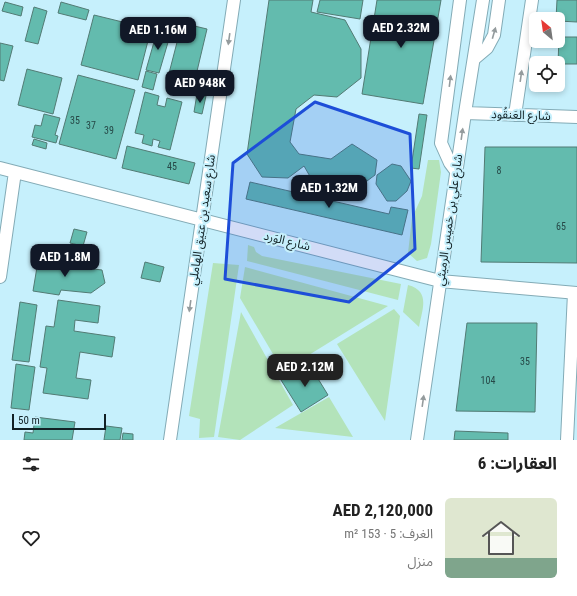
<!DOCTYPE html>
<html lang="ar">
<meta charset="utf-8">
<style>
body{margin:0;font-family:"Roboto Condensed","Noto Sans Arabic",sans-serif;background:#f2f2f2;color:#222;direction:rtl;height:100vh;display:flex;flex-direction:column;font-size:15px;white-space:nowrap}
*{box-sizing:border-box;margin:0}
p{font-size:13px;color:#767676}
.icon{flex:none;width:22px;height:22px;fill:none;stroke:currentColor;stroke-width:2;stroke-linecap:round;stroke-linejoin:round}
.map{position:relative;height:440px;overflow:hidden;direction:ltr}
.drawer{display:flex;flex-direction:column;background:#fff;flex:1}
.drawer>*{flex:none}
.needle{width:26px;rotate:331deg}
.buttons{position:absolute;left:529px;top:12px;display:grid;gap:8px}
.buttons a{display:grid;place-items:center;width:36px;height:36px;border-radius:6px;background:#fff;box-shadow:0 2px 6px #0003;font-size:20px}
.scale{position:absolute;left:12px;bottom:10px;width:94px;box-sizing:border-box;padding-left:4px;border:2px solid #112125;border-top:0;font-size:11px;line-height:14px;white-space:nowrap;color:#112125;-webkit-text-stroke:3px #c6f0fc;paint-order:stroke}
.price{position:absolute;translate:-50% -34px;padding:0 9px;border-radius:8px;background:#111827;color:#fff;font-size:13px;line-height:26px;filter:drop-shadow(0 1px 2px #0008)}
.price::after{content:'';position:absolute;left:50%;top:24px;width:12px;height:9px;margin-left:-6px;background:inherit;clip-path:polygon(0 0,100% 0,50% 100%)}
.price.on{background:#222;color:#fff}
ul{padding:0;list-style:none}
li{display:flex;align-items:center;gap:12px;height:100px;padding:0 20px}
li+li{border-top:1px solid #e0e0e0}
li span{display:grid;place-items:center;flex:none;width:112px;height:80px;border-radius:6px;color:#555}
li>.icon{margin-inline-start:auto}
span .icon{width:48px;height:48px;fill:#fffc;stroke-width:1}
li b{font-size:17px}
h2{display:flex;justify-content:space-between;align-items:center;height:48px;padding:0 20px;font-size:17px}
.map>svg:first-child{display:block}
</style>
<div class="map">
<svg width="577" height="440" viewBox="0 0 577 440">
<rect width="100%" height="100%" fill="#c6f0fc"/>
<!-- green -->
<path fill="#b3e3ba" d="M428,160H439L441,172L431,244L427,258L417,261L408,253L412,218L422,196Z
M248,245L254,247L256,252L262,256L401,284L398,300L247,261Z
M213,263L239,265L214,437L199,438L200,419L189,416Z
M245,267L388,306L283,371L240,298Z
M408,285C431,291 422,310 419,327L403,312Z
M394,309L400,316L385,421L337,344Z
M241,312L293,405L240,440L218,437Z
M329,397L353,437L275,428Z"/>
<!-- building -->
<path fill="#63bbae" stroke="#527b74" d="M269,0H313L311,12L345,20L361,49V78L337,97L314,95L296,109L290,142L299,154L331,159L352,144L377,160L375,175L347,196L319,192L304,166L288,178L262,177L247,154Z
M320,0H363L360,19L317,12Z
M377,0H441L423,104L362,94Z
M557,0H577V22L558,21V19H556Z
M5,2L23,7L21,16L2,11Z
M61,2L89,10L86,20L58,13Z
M34,7L47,11L38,44L25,41Z
M94,15L151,29L138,80L81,65Z
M160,18L177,22L175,29L158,25Z
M182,23L207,29L193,88L167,81Z
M158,28L171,32L159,73L146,70Z
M559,37H577V64H558Z
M0,43L13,46L4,81L0,80Z
M27,69L62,78L53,114L18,105Z
M146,71L157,74L153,90L142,87Z
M78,75L135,90L116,159L59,144Z
M197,81L208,84L206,92L195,90Z
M145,92L159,96L157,105L165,107L167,98L182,102L170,150L158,147L160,141L153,139L152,146L142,143L144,135L135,133Z
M197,94L206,96L202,114L194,112Z
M44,114L60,118L55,135L58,136L56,143L32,137L35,125L41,126Z
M419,114L427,115L419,169L411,168Z
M34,139L47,143L46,149L32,145Z
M127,146L195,163L189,184L122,168Z
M485,147H577V263L481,262Z
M392,164L401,166L411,181L407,191L396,201H387L376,184L377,175Z
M250,182L389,214L391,207L408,210L402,235L246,199Z
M74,229L87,232L83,246L70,243Z
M39,255L54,257L52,264L102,270L105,283L91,293L61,290L59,295L33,291Z
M145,262L164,267L160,282L141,278Z
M58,300L100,306L98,323L75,320L74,331L115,337L112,357L80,352L76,378L91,380L88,399L43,393L47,368L40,367L46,326L54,327Z
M20,302L37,305L29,362L12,360Z
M467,323H537L535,412L456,411Z
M16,364L35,367L29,410L11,408Z
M309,364L328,395L301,412L281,380Z
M35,417L75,422L72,440H24L25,432L33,433Z
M106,426L122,428L120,440H104Z
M455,431L508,433V440H454Z
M123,433L133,434V440H122Z"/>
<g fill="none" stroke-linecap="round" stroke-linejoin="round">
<defs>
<path id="minor" d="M474,59L487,48L494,35L499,0
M465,113L577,117
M515,115L532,0
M0,168L440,281L577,293
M456,171L450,163L441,143L460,0
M0,277L15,172
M170,440L234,0
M417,440L465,113L483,0
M567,440L574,293"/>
</defs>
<!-- minor casing -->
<use href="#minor" stroke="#83abb6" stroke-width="14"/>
<!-- minor -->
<use href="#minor" stroke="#fff" stroke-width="12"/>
</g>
<!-- one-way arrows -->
<defs><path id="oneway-solid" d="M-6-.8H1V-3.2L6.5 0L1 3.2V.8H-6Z"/></defs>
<g fill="#949b9d">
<use href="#oneway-solid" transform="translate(494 33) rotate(-74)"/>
<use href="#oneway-solid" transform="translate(229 39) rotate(98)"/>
<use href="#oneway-solid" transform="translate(521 76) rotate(-82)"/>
<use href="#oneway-solid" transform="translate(450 81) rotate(-83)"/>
<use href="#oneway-solid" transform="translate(462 134) rotate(-82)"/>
<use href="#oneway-solid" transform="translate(190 306) rotate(98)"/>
<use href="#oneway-solid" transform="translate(423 401) rotate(-82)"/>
</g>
<!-- marked area -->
<path fill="#1d4ed8" fill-opacity="0.2" stroke="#1d4ed8" stroke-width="3" stroke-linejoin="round" d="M315,102L410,134L415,249L349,302L225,279L233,163Z"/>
<g text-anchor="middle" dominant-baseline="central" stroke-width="4" stroke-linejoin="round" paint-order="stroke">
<!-- number labels -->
<g font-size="10" fill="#264847">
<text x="75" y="120">35</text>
<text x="91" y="125">37</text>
<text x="109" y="130">39</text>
<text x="172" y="166">45</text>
<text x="499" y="170">8</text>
<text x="561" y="226">65</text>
<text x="525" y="361">35</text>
<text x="488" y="380">104</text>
</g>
<!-- street labels -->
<g font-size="12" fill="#112125" stroke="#c6f0fc">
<text transform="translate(521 115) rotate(2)">شارع العَنقُود</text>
<text transform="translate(202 220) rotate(-82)">شارع سعيد بن عتيق الهاملي</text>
<text transform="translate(449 220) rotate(-82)">شارع علي بن خميس الرميثي</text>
<text transform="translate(287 241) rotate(14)">شارع الوَرد</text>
</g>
</g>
</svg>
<div class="buttons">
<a><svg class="needle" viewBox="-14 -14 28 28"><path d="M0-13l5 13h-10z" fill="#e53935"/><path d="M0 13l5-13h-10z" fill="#767676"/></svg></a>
<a><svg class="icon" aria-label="locate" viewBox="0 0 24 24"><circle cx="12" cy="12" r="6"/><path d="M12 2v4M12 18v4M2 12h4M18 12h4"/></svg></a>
</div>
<div class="scale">50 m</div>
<b class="price" style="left:401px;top:49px">AED 2.32M</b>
<b class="price" style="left:158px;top:51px">AED 1.16M</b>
<b class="price" style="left:200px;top:104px">AED 948K</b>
<b class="price" style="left:329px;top:209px">AED 1.32M</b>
<b class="price" style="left:65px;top:278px">AED 1.8M</b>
<b class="price on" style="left:305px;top:388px">AED 2.12M</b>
</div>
<section class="drawer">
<h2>العقارات: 6<svg class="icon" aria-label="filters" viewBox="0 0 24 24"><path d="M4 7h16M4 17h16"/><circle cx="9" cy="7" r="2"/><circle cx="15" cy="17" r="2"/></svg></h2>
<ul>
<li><span style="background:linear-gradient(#dfe7d0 75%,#7fa58c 0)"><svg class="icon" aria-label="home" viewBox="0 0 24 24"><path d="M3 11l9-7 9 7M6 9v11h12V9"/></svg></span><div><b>AED 2,120,000</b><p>الغرف: 5 · 153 m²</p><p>منزل</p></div><svg class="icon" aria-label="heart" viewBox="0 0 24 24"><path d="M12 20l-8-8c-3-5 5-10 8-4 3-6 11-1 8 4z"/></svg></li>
</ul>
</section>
